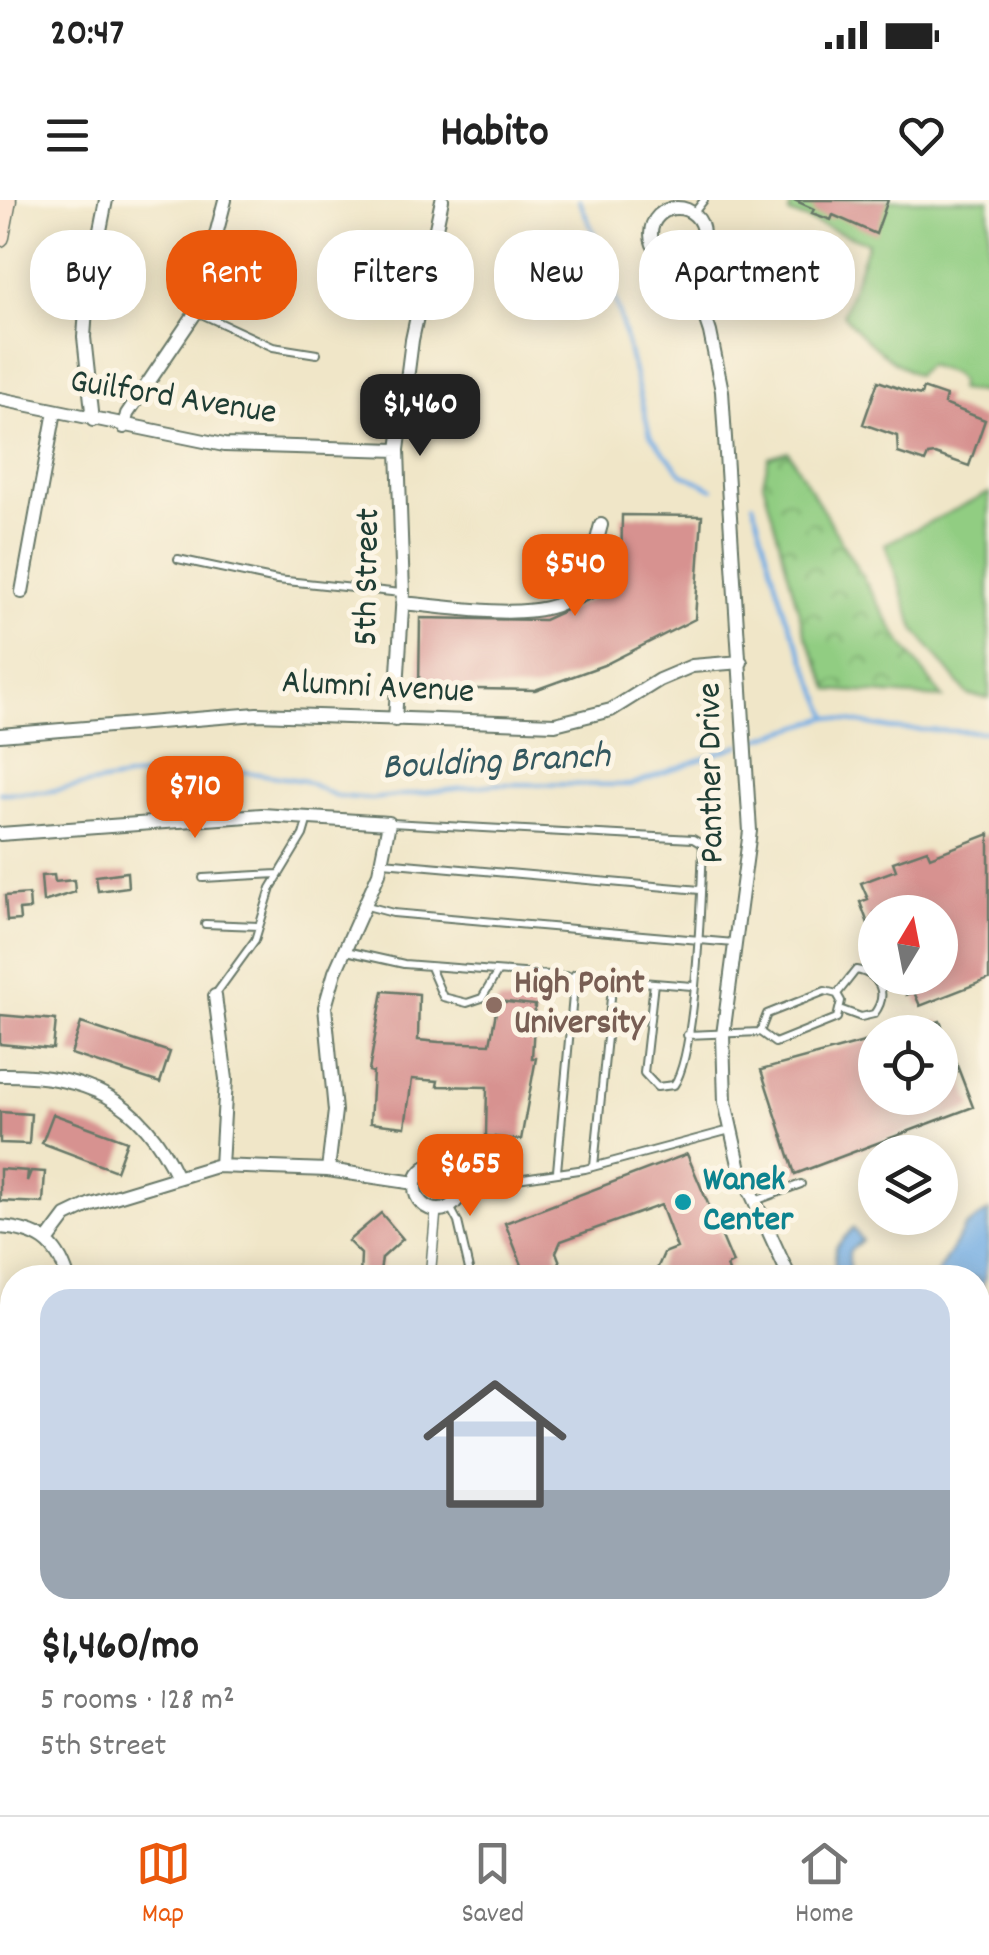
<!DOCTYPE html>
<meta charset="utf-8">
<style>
body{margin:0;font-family:Dekko,sans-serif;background:#f2f2f2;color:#222;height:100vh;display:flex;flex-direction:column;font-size:38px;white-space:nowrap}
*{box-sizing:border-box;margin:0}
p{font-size:32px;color:#767676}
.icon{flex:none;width:55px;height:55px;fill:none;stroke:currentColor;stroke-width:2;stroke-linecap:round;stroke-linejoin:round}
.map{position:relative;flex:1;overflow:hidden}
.details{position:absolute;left:0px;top:1065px;width:990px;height:550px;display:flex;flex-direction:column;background:#fff;border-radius:40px 40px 0 0;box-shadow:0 5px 25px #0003}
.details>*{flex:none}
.hud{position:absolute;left:30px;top:30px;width:930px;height:90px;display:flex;gap:20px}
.needle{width:65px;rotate:10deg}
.controls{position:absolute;left:858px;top:695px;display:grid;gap:20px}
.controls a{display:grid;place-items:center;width:100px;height:100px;border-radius:50%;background:#fff;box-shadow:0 5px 25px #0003;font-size:50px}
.price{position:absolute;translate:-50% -85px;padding:0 22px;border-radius:20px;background:#ea580c;color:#fff;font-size:32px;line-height:65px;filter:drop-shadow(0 2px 5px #0008)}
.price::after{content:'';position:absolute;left:50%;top:60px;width:30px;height:22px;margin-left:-15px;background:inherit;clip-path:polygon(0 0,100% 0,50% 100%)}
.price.current{background:#222;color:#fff}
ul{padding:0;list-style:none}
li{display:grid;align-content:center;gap:20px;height:530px;padding:0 40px}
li+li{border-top:2px solid #e0e0e0}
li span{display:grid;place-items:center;height:310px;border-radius:30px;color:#555}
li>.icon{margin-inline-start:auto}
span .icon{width:180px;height:180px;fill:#fffc;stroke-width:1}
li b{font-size:42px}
.chip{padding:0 35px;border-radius:40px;background:#fff;box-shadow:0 5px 25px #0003;font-size:35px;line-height:90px}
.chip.current{background:#ea580c;color:#fff}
.status{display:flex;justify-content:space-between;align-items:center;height:70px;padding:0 50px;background:#fff;direction:ltr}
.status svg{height:28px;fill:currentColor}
header{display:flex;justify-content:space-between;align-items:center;height:130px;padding:0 40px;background:#fff;font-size:45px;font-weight:800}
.menu{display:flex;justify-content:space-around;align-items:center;height:140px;border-top:2px solid #e0e0e0;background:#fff;font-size:28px;color:#767676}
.menu a{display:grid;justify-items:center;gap:5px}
.menu .current{color:#ea580c}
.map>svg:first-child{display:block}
</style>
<div class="status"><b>20:47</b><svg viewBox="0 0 49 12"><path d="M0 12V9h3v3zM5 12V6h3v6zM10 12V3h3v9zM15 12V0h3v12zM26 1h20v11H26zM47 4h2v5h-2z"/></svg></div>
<header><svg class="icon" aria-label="menu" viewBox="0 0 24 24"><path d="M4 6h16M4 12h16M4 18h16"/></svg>Habito<svg class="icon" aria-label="heart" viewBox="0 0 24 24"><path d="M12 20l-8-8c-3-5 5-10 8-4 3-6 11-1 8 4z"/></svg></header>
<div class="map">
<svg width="989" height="1615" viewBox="0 0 989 1615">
<defs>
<pattern id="park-crowns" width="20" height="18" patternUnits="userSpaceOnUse" patternTransform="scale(2.5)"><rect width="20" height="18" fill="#91cd82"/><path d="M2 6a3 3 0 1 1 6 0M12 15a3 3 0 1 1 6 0" fill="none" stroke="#76a86b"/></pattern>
</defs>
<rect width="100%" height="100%" fill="#fcf5e5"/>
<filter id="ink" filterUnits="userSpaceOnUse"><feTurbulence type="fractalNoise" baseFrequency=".01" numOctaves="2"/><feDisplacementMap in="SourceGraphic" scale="20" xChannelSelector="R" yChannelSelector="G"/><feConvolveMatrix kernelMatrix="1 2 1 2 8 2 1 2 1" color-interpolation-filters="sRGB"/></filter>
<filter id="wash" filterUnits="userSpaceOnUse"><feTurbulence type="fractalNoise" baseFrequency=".0048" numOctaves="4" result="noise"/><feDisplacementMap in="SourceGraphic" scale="40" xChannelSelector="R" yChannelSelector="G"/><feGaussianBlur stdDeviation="2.25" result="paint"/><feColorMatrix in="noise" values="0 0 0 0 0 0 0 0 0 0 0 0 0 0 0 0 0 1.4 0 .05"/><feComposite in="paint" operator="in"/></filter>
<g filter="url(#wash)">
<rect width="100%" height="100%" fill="#f0e6c8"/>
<!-- park -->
<path fill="url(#park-crowns)" stroke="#58855b" stroke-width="2.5" d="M788,251L899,439L943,498L830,490L805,434L763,282L769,257Z"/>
<!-- pitch -->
<path fill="#91cd82" stroke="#58855b" stroke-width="2.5" d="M793,0H989V193L959,190L960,182L952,173L927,165L916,175C887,159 863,141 843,114L868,43L789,13Z
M989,293V498L968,495L915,430L885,344Z"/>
<!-- water -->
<path fill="#73ade4" stroke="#49758c" stroke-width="2.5" d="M989,1011C989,1036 989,1078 978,1096V1078L935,1077L965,1027Z
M853,1028L862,1040L849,1052V1070L834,1074L836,1047Z"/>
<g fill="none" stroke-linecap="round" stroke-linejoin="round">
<!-- stream -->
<path stroke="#73ade4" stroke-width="4" d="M579,0L605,58L650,235L681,273L713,289
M753,303L785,413L829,517
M749,542L829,517L891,529L989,532
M0,593L45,592L185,568H219L305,581L336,596L371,599L497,584L630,585L740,545"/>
</g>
<g id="blocks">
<!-- building -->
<path fill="#d79290" d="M794,0H888L876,34L833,15L831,20L812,13L814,9Z
M878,181L912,193L921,195L923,188L946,196L944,204L985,220L969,266L935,254L928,255L925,262L898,253L897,236L863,224Z
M622,315L702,316L695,419L604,465L535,490L419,488L420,418L544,420L621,385Z
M989,634V779L920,806L914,792L906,795L899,778H940V712H875L874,740L860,702L868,699L861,683L896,670L893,662L927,650L930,657Z
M127,672L128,687L98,691L96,676Z
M54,675L55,682L74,680L75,692L43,702L41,676Z
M29,694L30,709L19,710L20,720L7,721L5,696Z
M383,791L419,794L418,840L439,842L490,844L498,801L535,805L532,858H536L521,940L486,936L487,887L437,886L438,881L412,879L405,927L370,923L373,872L369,871Z
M0,815L56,820L53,849L0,844Z
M940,821L973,907L795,974L761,870L875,839V898H940V832L911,829Z
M81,823L170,852L160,883L71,854Z
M0,912L31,914L29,944L0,943Z
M53,914L127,941L116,971L42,943Z
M687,954L733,1063L727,1066L731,1078H653L664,1053L677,1048L661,1005L561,1041L556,1052L566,1078H527L505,1023Z
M0,969L28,971L27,981L31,971L45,972L43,1003L0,1001Z
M381,1013L403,1039L382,1058L379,1078H360L361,1054L348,1041Z
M978,1291L989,1319V1421L978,1425Z
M220,1602H250L249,1615H219Z
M335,1602H399L404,1615H336Z"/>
</g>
</g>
<g filter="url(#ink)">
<use href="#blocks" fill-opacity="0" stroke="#687868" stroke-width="2.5"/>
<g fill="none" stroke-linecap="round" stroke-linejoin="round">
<defs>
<path id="service" d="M693,14L704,0
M197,112L273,147L317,154
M178,359L277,380L401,393
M391,623L693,639L703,645C701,691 697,853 674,885L657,887L644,873L654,783L692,786
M383,662L700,690
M203,678L278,674
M367,706L393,713L734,743
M205,724L259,726
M346,751L404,764L654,783
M430,767L443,797L467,803L482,798L497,773
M837,794L856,770C880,774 889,794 874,814L861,817L842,810
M215,795L255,740L271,688L303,635L308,618
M687,835L760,832L767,814L825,791L837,794L841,801L837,818L775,843L760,832
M594,966L613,778
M557,971L575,774
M462,987L585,969L730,930
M755,1001L801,984
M450,1007L458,1022L471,1078
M978,1252L989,1254
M978,1486L989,1481
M978,1524L989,1530
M72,1602L74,1615
M475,1612L501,1602
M278,1615L280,1602"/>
<path id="pedestrian" d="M430,1078L436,1010"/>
<path id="minor" d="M651 34a26 26 0 1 1 52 0a26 26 0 1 1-52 0Z
M686,59L710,132L722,191L750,631L723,835L725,902L740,969L790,1078
M0,199L224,245L398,250
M93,220L84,137L87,96L106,0
M124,227L127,214L196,112L225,0
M22,392L55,211
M402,403C442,406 540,424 571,397C590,380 594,349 601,325
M395,520L403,393L398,250L412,140L442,0
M0,535L257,514L555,524L611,510L659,480L692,466L741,462
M0,634L262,615L389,623L379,673L335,772L325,807L335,911L328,970
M215,796L226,879L221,966
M0,875C85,874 141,898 177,977
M415 987a23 23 0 1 1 46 0a23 23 0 1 1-46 0Z
M0,1027C37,1030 57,1041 68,1078
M48,1040L66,1016L91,1004L216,966L328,970L415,983
M0,1139H12
M0,1295L12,1213
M433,1602L442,1615
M710,1615L744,1602
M929,1615V1602"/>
<path id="secondary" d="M0,37L7,0"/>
</defs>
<!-- service casing -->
<use href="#service" stroke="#687868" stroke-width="10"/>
<!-- pedestrian casing -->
<use href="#pedestrian" stroke="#687868" stroke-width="12"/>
<!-- minor casing -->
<use href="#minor" stroke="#687868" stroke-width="16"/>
<!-- secondary casing -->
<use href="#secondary" stroke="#687868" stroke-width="21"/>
<!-- service -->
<use href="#service" stroke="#fff" stroke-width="6"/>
<!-- pedestrian -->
<use href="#pedestrian" stroke="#fff" stroke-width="9"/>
<!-- minor -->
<use href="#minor" stroke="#fff" stroke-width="12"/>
<!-- secondary -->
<use href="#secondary" stroke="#fde4d1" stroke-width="18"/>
</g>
</g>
<!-- markers -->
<circle fill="#8d6e63" stroke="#fcf5e5" stroke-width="4" cx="494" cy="805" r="10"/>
<circle fill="#0f9aa8" stroke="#fcf5e5" stroke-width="4" cx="683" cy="1002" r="10"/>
<g text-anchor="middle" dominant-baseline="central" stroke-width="10" stroke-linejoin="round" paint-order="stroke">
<!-- street labels -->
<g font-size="35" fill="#1f3d34" stroke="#fcf5e5">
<text transform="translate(173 199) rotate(9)">Guilford Avenue</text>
<text transform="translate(369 377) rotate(-89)">5th Street</text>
<text transform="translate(378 489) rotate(3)">Alumni Avenue</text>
<text transform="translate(713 573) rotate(-91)">Panther Drive</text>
</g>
<!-- education labels -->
<g font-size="35" font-weight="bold" fill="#785e54" stroke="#fcf5e5" text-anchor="start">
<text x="514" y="785">High Point<tspan x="514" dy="40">University</tspan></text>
</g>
<!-- culture labels -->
<g font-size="35" font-weight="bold" fill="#0d838f" stroke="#fcf5e5" text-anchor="start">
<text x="703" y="982">Wanek<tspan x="703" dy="40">Center</tspan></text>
</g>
<!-- water labels -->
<g font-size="38" font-style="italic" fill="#345960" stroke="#fcf5e5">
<text transform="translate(496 564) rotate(-3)">Boulding Branch</text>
</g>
</g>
</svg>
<div class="controls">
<a><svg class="needle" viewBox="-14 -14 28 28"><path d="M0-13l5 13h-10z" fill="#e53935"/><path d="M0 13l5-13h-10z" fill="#767676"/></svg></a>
<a><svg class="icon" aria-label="locate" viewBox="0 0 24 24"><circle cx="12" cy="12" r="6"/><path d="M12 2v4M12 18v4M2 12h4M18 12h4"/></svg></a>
<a><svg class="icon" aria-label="layers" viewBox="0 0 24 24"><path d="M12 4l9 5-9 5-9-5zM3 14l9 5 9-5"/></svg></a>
</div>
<b class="price current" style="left:420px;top:259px">$1,460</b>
<b class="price" style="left:575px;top:419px">$540</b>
<b class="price" style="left:195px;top:641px">$710</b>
<b class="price" style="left:470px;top:1019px">$655</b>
<div class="hud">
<a class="chip">Buy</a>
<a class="chip current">Rent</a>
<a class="chip">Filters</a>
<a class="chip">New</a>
<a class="chip">Apartment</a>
</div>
<section class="details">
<ul>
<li><span style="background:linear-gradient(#c9d6e8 65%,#9aa5b1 0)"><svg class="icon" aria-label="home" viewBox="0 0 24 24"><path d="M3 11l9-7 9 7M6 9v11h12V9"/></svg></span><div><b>$1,460/mo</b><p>5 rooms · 128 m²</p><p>5th Street</p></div></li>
</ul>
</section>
</div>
<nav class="menu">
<a class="current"><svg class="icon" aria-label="map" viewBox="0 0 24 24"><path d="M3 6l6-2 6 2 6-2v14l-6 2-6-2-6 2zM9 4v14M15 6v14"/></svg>Map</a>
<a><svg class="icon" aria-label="saved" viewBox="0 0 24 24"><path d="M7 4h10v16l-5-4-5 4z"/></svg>Saved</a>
<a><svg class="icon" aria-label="home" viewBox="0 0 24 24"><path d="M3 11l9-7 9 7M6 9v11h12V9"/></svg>Home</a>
</nav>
